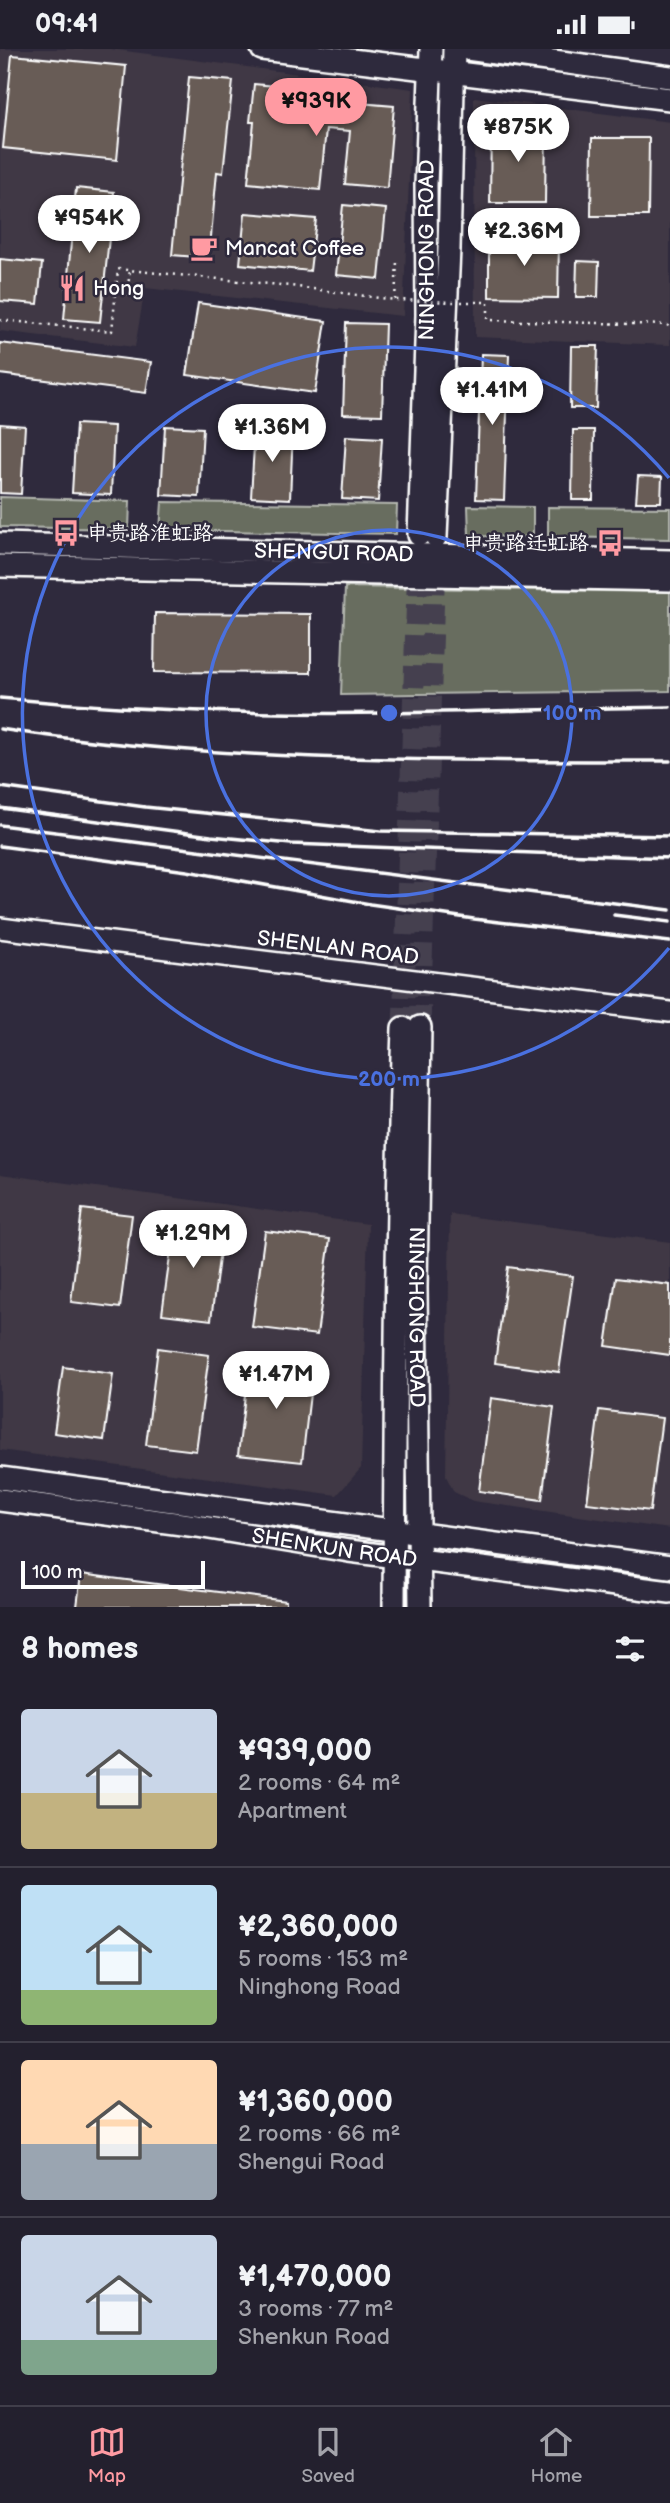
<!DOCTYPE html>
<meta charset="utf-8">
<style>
body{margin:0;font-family:"Balsamiq Sans","LXGW WenKai TC",sans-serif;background:#2b2836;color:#f1f3f6;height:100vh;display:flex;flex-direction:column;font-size:26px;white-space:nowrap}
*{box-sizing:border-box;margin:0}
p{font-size:23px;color:#a3a3aa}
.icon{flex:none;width:38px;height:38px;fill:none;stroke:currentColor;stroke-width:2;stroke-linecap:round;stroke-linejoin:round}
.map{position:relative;height:1558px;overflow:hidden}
.side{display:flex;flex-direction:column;background:#23202e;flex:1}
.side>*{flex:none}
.scale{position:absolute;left:21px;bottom:18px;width:184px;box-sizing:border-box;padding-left:7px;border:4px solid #fff;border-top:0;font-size:19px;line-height:24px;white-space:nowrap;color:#fff;-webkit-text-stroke:5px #2f2a3d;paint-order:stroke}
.price{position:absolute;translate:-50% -60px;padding:0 16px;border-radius:24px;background:#fff;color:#222;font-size:23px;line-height:46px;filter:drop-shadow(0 2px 4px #0008)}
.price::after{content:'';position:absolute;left:50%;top:42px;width:21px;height:16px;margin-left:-10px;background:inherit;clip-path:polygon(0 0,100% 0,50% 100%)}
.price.on{background:#ff9aa2;color:#111}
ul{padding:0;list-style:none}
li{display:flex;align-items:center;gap:21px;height:175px;padding:0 21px}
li+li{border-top:2px solid #403e4a}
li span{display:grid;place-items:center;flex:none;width:196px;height:140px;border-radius:7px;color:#555}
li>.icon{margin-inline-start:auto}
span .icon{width:84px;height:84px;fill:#fffc;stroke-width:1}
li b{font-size:30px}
h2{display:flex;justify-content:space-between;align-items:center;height:84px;padding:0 21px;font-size:30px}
.status{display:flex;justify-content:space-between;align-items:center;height:49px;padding:0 35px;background:#23202e;direction:ltr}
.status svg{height:19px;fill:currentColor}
.dock{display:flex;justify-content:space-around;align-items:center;height:98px;border-top:2px solid #403e4a;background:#23202e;font-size:19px;color:#a3a3aa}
.dock a{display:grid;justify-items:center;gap:4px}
.dock .on{color:#ff9aa2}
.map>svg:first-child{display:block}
</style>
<div class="status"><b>09:41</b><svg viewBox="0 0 49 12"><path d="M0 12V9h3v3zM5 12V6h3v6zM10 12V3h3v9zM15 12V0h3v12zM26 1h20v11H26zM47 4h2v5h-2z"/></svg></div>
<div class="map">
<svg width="670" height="1558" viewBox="0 0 670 1558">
<rect width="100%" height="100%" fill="#2f2a3d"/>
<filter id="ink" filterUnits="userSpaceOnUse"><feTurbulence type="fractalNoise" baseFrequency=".0143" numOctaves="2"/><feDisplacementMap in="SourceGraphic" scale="14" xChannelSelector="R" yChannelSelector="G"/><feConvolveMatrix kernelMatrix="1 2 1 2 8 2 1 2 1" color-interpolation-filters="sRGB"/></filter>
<g filter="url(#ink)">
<!-- built -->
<path fill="#403945" d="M0,0H110L413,40L403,267L145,239L135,298L0,282Z
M474,48L670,73V296L475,288Z
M0,1125L368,1175L361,1419L337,1446L0,1401Z
M450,1165L670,1193V1480L473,1452L454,1443L446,1427Z"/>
<!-- green -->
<path fill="#676d5f" stroke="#b3b6af" stroke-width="2" d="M0,448L130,452L129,480L0,478Z
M162,453L397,456L396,485L160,481Z
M468,457L533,458V488L469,487Z
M548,458L670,459V490L548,488Z
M345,538L670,543V642L341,646Z"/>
<!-- building -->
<path fill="#685c57" stroke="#fff" stroke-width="2" d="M12,6L126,17L117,111L3,99Z
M189,28L233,32L223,124L217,123L209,209L172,206Z
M254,35L337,43L336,52L394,57L387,139L345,135L350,82L326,80L320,141L248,134L254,73H250Z
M491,75L546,76L545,154H490Z
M592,89H649L648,167H591Z
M76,139L114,143L100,273L64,270Z
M343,156L386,160L379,230L336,226Z
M245,164L316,170L310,222L240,215Z
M489,190L559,191L558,249L489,248Z
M0,210L42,214L38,255L0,252Z
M577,212L599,213L598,248H576Z
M198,254L326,272L315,344L187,326Z
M346,274L385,275L382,366L343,365Z
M0,294L151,313L146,344L0,325Z
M571,297H598L596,359H570Z
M481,305L509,306L504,451L476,450Z
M0,375L25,377L21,445L0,444Z
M76,375L114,377L111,446L72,444Z
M165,377L203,379L199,448L161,446Z
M255,380L293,381L290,450L251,448Z
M573,381H594L593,451H572Z
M346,387L382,389L378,452L342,450Z
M638,427L662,428L661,453H636Z
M155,564L311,565V624L154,623Z
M82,1160L132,1166L120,1259L71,1253Z
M175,1171L223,1178L211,1271L162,1265Z
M265,1182L330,1190L317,1286L252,1278Z
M508,1218L573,1227L559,1323L495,1314Z
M616,1229L670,1236V1306L606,1297Z
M158,1299L209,1306L196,1402L146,1396Z
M249,1312L313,1319L302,1413L238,1406Z
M63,1318L113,1325L104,1391L54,1384Z
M491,1349L554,1358L542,1451L479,1442Z
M599,1361L662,1369L650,1462L587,1454Z
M81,1525L286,1552V1558H77Z"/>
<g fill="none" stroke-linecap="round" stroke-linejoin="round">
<!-- secondary-tunnel -->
<path stroke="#443f50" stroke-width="21" stroke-dasharray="21 10" stroke-linecap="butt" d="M420,978L435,508
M403,979L418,509"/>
<defs>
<path id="tertiary" d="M0,879L670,963"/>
<g id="secondary">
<path d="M262,0L670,50"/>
<path d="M467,0L670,28"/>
<path id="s1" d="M419,486L427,266L426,136L431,0"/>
<path d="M436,488L449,200L454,0"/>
<path id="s2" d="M0,495L670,512"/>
<path d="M0,517L670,531"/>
<path id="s3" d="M420,978L416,1239L420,1558"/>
<path d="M0,1429L670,1518"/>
<path id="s4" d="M0,1451L197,1477L349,1502L670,1543"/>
<path d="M394,1558C395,1365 396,1172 403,979"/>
</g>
</defs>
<!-- tertiary casing -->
<use href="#tertiary" stroke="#fff" stroke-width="24"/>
<!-- secondary casing -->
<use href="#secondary" stroke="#fff" stroke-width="26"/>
<!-- path -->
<path stroke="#fff" stroke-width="2.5" stroke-dasharray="2 5" stroke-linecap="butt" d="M127,246L130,221
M395,251L397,212
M461,253H488V271L667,276L670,278"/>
<!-- tertiary -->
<use href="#tertiary" stroke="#2f2a3d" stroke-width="19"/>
<!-- secondary -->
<use href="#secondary" stroke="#2f2a3d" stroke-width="21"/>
<!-- rail -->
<path stroke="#fff" stroke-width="3.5" d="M0,649C129,661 259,666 388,664C482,663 576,659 670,658
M0,680C221,714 447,712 670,712
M0,738L145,758L381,782L670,787
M0,759L211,787L291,795L670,809
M0,776L670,861
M0,797L187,822L370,855L474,870L670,893
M614,866L670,873"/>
<!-- path-bridge -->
<path stroke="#fff" stroke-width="2.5" stroke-dasharray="2 5" stroke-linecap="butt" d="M0,271L112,282L118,220L290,237L395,251L454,253"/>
</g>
</g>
<!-- distance rings -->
<g fill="none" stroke="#4a71e0" stroke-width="3.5">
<circle cx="389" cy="664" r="183"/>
<path d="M669 899A366 366 0 1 1 669 429"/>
</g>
<!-- icons -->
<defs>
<symbol id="cafe-bare" viewBox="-9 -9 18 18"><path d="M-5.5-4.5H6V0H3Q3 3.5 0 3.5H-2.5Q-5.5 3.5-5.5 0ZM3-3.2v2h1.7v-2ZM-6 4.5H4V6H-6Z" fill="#ff9aa2" stroke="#2f2a3d" stroke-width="2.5" paint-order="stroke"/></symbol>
<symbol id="restaurant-bare" viewBox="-9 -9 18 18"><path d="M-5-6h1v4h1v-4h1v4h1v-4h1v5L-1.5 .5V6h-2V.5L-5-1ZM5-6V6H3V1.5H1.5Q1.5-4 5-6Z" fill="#ff9aa2" stroke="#2f2a3d" stroke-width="2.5" paint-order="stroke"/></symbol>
<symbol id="bus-bare" viewBox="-9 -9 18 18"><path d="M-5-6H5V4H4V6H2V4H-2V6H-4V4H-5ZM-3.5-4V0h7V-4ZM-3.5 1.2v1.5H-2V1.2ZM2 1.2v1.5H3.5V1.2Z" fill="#ff9aa2" stroke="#2f2a3d" stroke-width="2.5" paint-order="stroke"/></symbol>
</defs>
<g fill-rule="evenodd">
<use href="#cafe-bare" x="185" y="180" width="38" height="38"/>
<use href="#restaurant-bare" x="53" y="220" width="38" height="38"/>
<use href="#bus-bare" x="47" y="465" width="38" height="38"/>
<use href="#bus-bare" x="591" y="475" width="38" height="38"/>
</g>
<g text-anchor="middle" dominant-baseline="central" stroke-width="5" stroke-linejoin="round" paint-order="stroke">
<!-- poi labels -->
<g font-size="21" fill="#fff" stroke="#2f2a3d" text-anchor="start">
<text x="225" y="199">Mancat Coffee</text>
<text x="93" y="239">Hong</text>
<text x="87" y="484">申贵路淮虹路</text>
<text x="589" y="494" text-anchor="end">申贵路迁虹路</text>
</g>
<!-- street labels -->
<g font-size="21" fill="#fff" stroke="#2f2a3d">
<text stroke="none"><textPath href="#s1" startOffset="285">NINGHONG ROAD</textPath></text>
<text stroke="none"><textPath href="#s2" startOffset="334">SHENGUI ROAD</textPath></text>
<text transform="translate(338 899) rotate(7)">SHENLAN ROAD</text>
<text stroke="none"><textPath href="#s3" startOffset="290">NINGHONG ROAD</textPath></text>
<text stroke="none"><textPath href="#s4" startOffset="338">SHENKUN ROAD</textPath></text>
</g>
</g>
<circle cx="389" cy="664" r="10" fill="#4a71e0" stroke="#2f2a3d" stroke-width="3.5"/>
<g font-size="21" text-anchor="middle" font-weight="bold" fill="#4a71e0" stroke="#2f2a3d" stroke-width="5" stroke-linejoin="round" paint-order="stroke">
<text x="572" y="671">100 m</text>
<text x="389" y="1037">200 m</text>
</g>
</svg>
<div class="scale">100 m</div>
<b class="price on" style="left:316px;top:89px">¥939K</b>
<b class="price" style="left:518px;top:115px">¥875K</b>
<b class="price" style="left:89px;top:206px">¥954K</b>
<b class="price" style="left:524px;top:219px">¥2.36M</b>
<b class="price" style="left:492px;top:378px">¥1.41M</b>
<b class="price" style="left:272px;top:415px">¥1.36M</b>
<b class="price" style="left:193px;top:1221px">¥1.29M</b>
<b class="price" style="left:276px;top:1362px">¥1.47M</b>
</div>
<section class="side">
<h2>8 homes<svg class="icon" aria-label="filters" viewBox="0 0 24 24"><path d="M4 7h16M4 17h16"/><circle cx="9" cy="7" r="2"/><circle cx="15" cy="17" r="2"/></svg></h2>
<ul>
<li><span style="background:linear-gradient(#c9d6e8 60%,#c2b280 0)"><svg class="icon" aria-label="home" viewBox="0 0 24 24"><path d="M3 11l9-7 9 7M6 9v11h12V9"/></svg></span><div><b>¥939,000</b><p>2 rooms · 64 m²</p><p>Apartment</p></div></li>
<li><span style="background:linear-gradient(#bfe0f5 75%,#8fb573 0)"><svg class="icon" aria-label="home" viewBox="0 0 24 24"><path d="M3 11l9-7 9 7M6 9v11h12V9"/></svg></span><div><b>¥2,360,000</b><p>5 rooms · 153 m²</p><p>Ninghong Road</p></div></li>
<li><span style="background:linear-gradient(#ffd9b3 60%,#9aa5b1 0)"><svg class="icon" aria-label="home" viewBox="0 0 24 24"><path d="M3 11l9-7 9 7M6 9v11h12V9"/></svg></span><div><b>¥1,360,000</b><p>2 rooms · 66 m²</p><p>Shengui Road</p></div></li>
<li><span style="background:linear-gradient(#c9d6e8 75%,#7fa58c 0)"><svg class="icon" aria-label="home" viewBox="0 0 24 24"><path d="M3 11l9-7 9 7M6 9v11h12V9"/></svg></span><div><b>¥1,470,000</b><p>3 rooms · 77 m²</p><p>Shenkun Road</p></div></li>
</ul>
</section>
<nav class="dock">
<a class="on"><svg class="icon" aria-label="map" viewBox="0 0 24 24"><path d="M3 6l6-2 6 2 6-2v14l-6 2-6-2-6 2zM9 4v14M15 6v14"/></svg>Map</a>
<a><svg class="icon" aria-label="saved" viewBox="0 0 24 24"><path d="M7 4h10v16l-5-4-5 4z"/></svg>Saved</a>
<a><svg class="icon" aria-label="home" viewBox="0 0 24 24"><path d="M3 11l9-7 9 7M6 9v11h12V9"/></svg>Home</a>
</nav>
